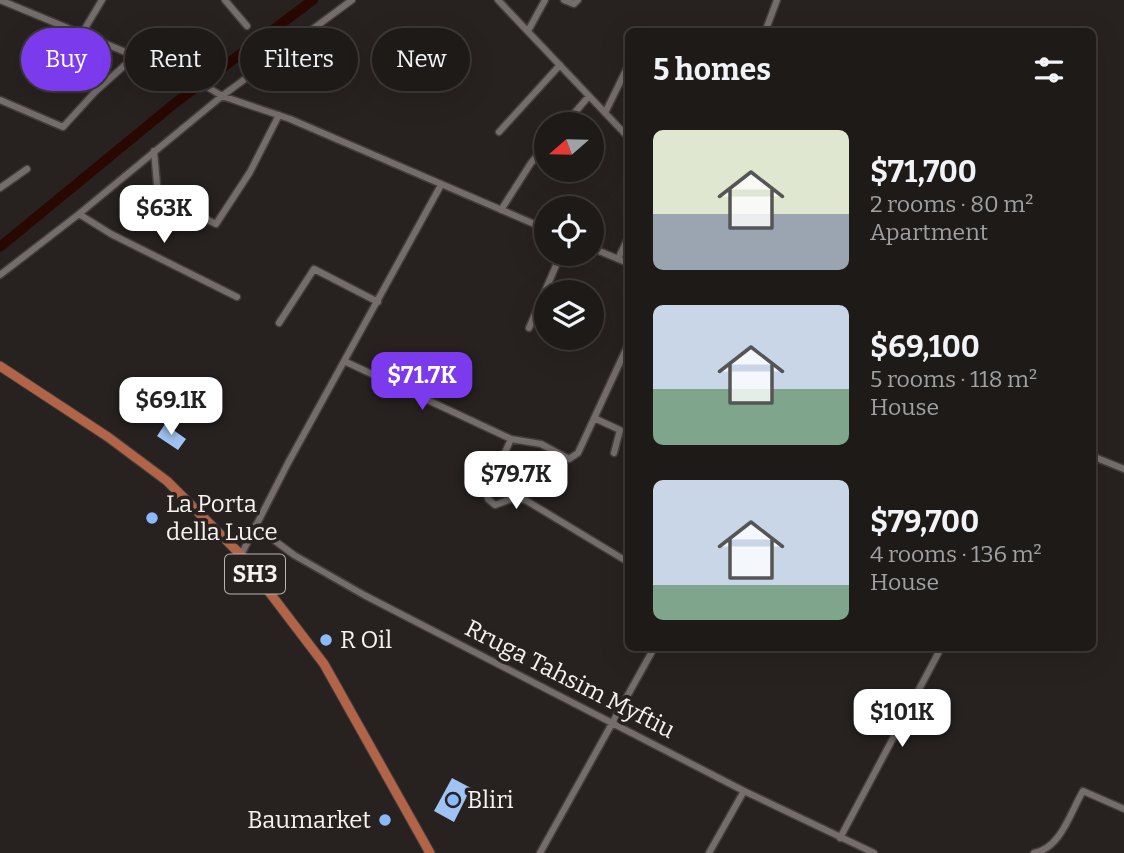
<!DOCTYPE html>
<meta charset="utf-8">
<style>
body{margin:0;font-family:Bitter,serif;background:#252321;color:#f1f3f6;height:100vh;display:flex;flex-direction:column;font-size:26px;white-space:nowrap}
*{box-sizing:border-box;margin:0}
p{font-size:23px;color:#a0a1a2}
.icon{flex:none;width:38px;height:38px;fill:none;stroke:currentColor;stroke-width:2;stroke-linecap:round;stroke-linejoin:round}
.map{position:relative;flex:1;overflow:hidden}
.details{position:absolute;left:625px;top:28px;width:471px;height:623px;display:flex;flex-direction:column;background:#1d1a18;border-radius:10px;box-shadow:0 7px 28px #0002,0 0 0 2px #3b3837}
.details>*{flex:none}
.guide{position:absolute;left:21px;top:28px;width:499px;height:63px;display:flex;gap:14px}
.needle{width:46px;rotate:250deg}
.controls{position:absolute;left:534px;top:112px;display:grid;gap:14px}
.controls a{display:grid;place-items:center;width:70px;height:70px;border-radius:50%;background:#1d1a18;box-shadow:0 7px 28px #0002,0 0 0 2px #3b3837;font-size:35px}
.price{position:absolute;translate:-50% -60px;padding:0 16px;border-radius:14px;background:#fff;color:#222;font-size:23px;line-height:46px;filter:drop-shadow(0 2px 4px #0008)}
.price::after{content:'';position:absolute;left:50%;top:42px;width:21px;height:16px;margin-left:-10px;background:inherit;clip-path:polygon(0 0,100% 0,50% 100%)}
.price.active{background:#7c3aed;color:#fff}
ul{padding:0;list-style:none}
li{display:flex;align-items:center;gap:21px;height:175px;padding:0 28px}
li span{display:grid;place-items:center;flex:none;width:196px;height:140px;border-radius:10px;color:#555}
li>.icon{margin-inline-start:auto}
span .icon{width:84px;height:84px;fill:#fffc;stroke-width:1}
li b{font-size:30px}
h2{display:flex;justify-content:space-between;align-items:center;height:84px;padding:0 28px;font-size:30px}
.pill{padding:0 24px;border-radius:32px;background:#1d1a18;box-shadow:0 7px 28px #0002,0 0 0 2px #3b3837;font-size:24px;line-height:63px}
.pill.active{background:#7c3aed;color:#fff}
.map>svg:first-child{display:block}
</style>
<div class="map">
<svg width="1124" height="853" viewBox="0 0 1124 853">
<rect width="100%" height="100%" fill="#272220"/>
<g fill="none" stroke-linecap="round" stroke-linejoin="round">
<!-- river -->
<path stroke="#290801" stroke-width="10" d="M0,247L175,103L313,0"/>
</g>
<!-- building -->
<path fill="#a1c3f3" d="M165,424L186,439L178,450L157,436Z
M452,778L471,788L454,822L434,811Z"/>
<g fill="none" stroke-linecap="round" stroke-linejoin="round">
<defs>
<path id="minor" d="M0,0L135,56L189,64L209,88L222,96L290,119L546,229
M225,0L247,26
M498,0L628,137
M564,0L574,4L578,0
M528,31L545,0
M765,32L777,0
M81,35L102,0
M0,100L63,127L95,92L135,56
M605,113L628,66
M565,124L589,96
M499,132L560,65
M154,151L158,196L216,224L250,172L279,115
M0,188L27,169
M501,210L531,163L546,145
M79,214L111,234L237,297
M592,248L628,263
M618,259L628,238
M0,275L79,214L222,96L352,0
M279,323L314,269L378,302
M529,328L561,254
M344,361L511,439L541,444L569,459L578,453L628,345
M594,418L620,430L614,453
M511,439L487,493L488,499L495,505L517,497L527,501L628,562
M1092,456L1124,469
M255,526L294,555L364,595L744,791L874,853
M241,555L288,463L441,185
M840,838L941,648
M540,853L654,648
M709,853L744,791
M1034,853C1061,848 1070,813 1083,791L1124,809"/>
<path id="primary" d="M0,366L108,437L167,481L241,555L324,664L430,853"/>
</defs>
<!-- minor casing -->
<use href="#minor" stroke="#433e3c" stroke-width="9"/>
<!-- primary casing -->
<use href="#primary" stroke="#433e3c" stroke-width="11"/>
<!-- minor -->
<use href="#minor" stroke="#746d6b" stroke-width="6"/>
<!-- primary -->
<use href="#primary" stroke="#b26448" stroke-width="9"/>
</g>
<!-- markers -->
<g fill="#8abafc" stroke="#272220" stroke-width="2.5">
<circle cx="152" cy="518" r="7"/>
<circle cx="326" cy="640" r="7"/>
<circle cx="453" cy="800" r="7"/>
<circle cx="385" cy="820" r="7"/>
</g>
<g text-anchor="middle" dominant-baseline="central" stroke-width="7" stroke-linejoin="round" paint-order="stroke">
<!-- shield labels -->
<rect fill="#272220" stroke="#b8b4b2" stroke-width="2" x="225" y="554.5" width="60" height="39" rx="5"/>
<g font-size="23" font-weight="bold" fill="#f6f2f0">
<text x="255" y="574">SH3</text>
</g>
<!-- poi labels -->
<g font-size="24" fill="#f6f2f0" stroke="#272220" text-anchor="start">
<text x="166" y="504">La Porta<tspan x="166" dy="28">della Luce</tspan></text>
<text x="340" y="640">R Oil</text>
<text x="467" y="800">Bliri</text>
<text x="371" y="820" text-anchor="end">Baumarket</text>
</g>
<!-- street labels -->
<g font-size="24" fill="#f6f2f0" stroke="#272220">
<text transform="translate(570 679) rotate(27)">Rruga Tahsim Myftiu</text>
</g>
</g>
</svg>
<div class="controls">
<a><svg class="needle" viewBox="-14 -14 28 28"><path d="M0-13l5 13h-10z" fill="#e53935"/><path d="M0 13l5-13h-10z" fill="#a0a1a2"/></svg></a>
<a><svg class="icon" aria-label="locate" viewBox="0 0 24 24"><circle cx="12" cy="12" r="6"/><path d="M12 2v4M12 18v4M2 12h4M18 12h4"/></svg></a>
<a><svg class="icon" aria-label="layers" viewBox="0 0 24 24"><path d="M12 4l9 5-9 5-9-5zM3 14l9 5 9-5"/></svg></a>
</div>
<b class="price" style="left:164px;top:245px">$63K</b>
<b class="price active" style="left:422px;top:412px">$71.7K</b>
<b class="price" style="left:171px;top:437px">$69.1K</b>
<b class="price" style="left:516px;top:511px">$79.7K</b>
<b class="price" style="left:902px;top:749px">$101K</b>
<div class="guide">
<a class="pill active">Buy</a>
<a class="pill">Rent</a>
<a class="pill">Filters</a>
<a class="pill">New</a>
</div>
<section class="details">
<h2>5 homes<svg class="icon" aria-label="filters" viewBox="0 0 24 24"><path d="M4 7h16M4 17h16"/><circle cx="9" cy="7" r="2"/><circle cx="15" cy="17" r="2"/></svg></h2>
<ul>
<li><span style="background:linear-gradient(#dfe7d0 60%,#9aa5b1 0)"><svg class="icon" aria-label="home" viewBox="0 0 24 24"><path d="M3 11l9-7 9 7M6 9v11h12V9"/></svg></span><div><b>$71,700</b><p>2 rooms · 80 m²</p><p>Apartment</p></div></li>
<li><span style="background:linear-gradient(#c9d6e8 60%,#7fa58c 0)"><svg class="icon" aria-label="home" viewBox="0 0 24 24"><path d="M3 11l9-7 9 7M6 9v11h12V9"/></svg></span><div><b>$69,100</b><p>5 rooms · 118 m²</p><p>House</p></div></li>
<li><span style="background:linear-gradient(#c9d6e8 75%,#7fa58c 0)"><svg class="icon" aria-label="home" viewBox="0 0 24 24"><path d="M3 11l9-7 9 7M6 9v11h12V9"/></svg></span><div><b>$79,700</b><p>4 rooms · 136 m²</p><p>House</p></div></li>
</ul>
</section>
</div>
